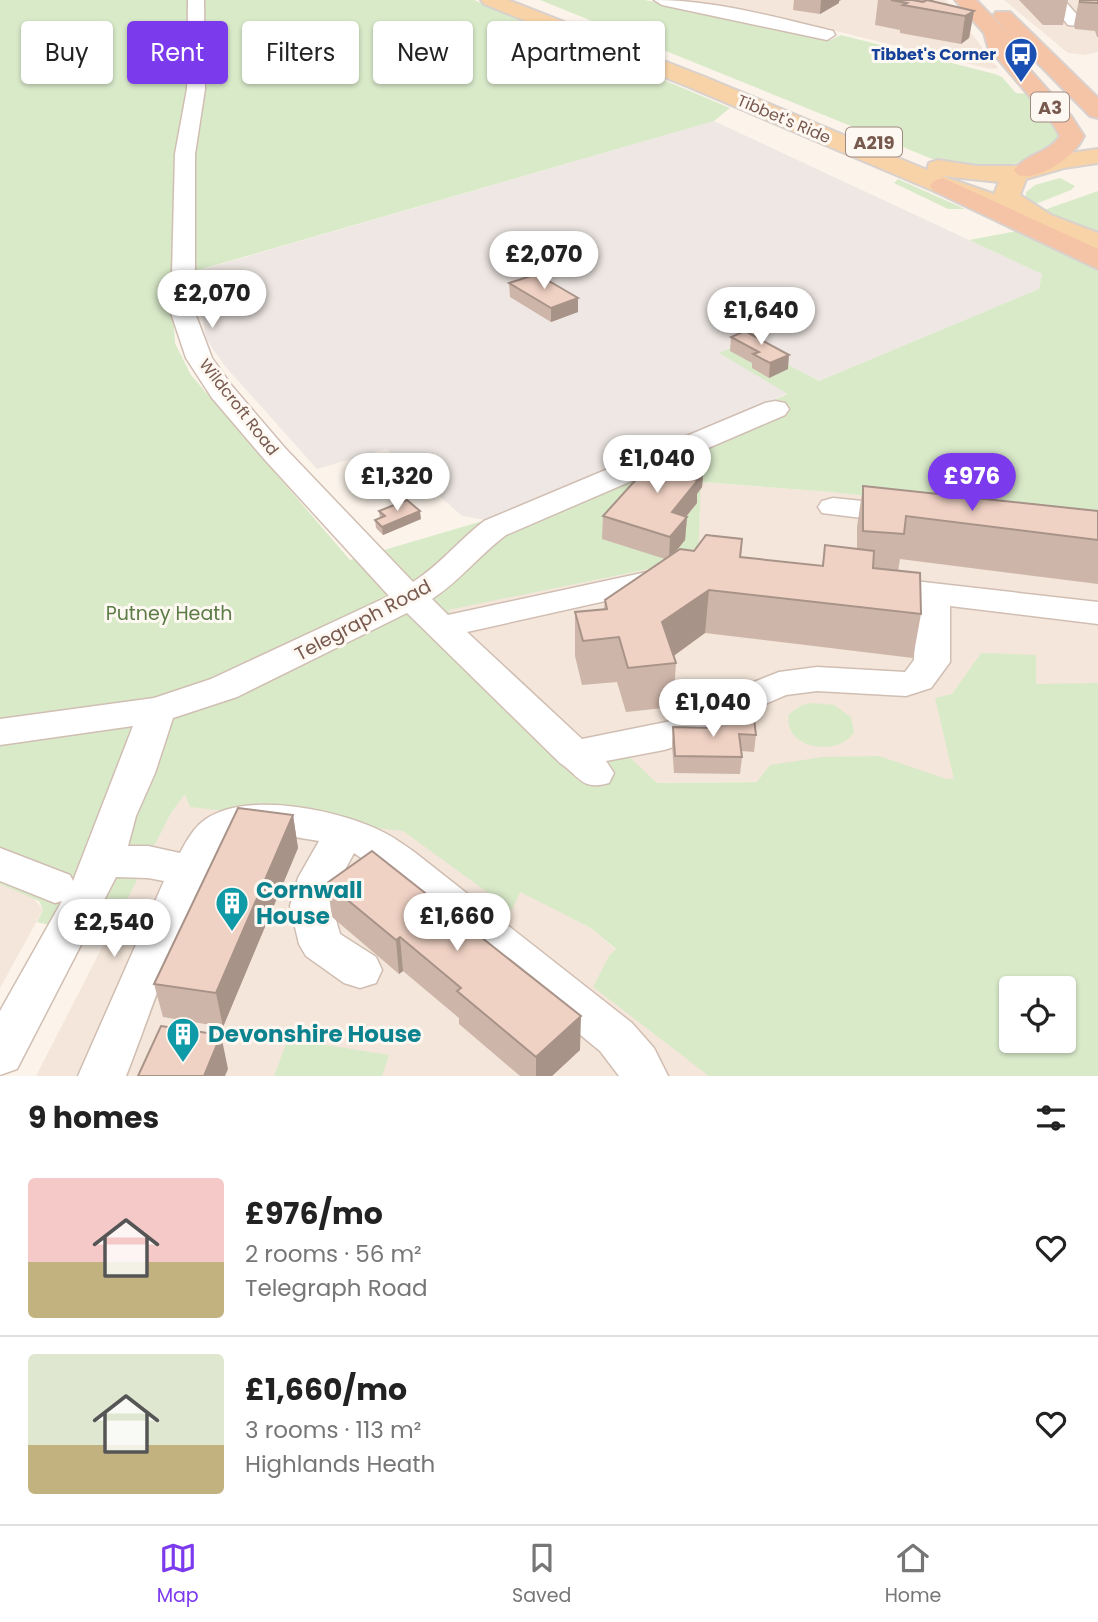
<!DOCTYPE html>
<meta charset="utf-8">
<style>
body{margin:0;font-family:Poppins,sans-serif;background:#f2f2f2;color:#222;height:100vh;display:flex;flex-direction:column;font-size:26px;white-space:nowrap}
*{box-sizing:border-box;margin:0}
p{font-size:23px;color:#767676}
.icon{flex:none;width:38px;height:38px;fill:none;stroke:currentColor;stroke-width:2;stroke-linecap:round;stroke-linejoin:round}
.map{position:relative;height:1076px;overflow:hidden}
.side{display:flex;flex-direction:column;background:#fff;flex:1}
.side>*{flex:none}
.top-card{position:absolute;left:21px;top:21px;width:700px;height:63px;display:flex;gap:14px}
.controls{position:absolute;left:999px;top:976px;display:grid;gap:14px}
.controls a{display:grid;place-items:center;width:77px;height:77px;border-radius:7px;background:#fff;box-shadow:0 2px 5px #0004;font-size:35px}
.price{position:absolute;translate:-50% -60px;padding:0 16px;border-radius:24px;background:#fff;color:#222;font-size:23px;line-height:46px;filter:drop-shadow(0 2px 4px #0008)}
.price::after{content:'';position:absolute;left:50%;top:42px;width:21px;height:16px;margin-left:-10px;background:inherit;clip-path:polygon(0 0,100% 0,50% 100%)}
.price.on{background:#7c3aed;color:#fff}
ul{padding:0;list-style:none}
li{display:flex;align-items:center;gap:21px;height:175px;padding:0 28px}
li+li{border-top:2px solid #e0e0e0}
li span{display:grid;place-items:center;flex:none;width:196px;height:140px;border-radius:7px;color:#555}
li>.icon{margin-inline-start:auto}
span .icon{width:84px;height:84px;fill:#fffc;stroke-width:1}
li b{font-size:30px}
h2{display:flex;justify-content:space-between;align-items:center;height:84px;padding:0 28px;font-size:30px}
.pill{padding:0 24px;border-radius:7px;background:#fff;box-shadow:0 2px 5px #0004;font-size:24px;line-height:63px}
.pill.on{background:#7c3aed;color:#fff}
.dock{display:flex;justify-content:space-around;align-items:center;height:98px;border-top:2px solid #e0e0e0;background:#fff;font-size:19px;color:#767676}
.dock a{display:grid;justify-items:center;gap:4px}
.dock .on{color:#7c3aed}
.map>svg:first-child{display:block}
</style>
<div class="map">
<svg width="1098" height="1076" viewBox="0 0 1098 1076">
<rect width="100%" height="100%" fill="#fcf4eb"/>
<!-- residential -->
<path fill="#f4e6da" d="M687,0H946L998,68L990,69L787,19Z
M1004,0H1098V52L1085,55L1068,53Z
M700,482L831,492L1098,522V695L965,779L635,783L573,730L471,635L447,609L672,565L700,519Z
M190,787L377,817L591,928L760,1076H36L171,813Z
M0,884L33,897L43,910L0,988Z"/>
<!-- industrial -->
<path fill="#eee7e3" d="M714,121L1042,274L1039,289L819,381L745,342L720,353L789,393L486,520L462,516L386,449L317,469L224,365L206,339L201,309L202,283L210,281L211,277L210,273L201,270Z"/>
<!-- green -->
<path fill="#d9eac9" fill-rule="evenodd" d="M0,0H474L730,108L714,121L171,278L175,343L191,375L350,560L486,520L788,394L719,353L745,342L819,381L1039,289L1042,274L969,240L1017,231L1098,269V522L831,492L701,482L698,559L448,610L471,635L606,760L621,749L657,783L757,782L770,765L823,757L879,756L947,779H954L935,698L952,694L981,653L1036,655V684L1098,683V1076H709L593,987L609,956L616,949L591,928L520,892L512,910L403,831L190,807L185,794L171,813L107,939L37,922L43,910L39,901L0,884ZM1012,989H1064V1041H1012Z
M540,0H645L831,40L841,35L995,74L1002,77L1016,93L1029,94L1065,138C1028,168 993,170 947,165Z
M1060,178L1075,186L1071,190L1033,205L1026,197V192L1035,185Z
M898,179L965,209H948L894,183Z
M1098,191V235L1044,210Z
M812,703L834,705L851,717L854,732C839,758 782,749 789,714L802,705Z
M288,1039L389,1055L382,1076H274Z"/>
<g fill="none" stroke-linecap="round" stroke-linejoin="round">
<defs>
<path id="minor" d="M188,0H204L205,89L195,154V313L212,358L232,386L285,448L413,582C440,565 459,540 484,521L765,403L775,401L785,403L789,409L785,415L506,535C478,556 461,580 432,599L448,615L665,568L677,571L681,578L677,585L467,632L582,739L676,720L698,704L779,672L817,667L905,672L914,660L916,602L867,594L863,587L867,580L879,577L1098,602V624L950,606V662L931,688L906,696L817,691L786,695L724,722L702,738L664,750L606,761L614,773L609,783C581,791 580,776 560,763L407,613L237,697L173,718L155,773L136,816L128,846H148L180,853C187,840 194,827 206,819C249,790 343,811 385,833C395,838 404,845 413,851L632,1023L654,1048L668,1076H619L600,1051L383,873L354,853L340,879L332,906L340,934L376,957L382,970L376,983L360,988L344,983L306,956L299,944L290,906L298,878L319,841C299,838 259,829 240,837C202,854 144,1032 126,1076H78L164,881L148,878L116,877L17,1069L0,1075V1011L62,901L55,903L0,881V848L70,875L73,881L133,726L0,745V719L154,698L211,679L389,596L265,460L212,398L186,358L171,313L175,154L187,89Z
M654,0C714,0 775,17 833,31L835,35L827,40L662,5Z
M1052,0H1064L1079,17L1098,18V28L1068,25L1050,3Z
M833,498L902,505L913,507L917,514L913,521L902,523L822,513L818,507L822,501Z"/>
<path id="primary" d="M481,0H508L705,77L927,170L929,163L938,160L977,166H1015L1062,154L1098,149V163L1064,168L1026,179L1020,195L1051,215L1098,233V251L1022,221L934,191L689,87L484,4ZM942,176L999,182L994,194Z"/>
<path id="trunk" d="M955,0H976L1010,35L993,16L996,12H1010L1098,98V118L1090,116L1023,48L1015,53L1071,116L1084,136C1075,156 1041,181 1018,175L1014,170C1026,154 1049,153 1060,136L1053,124L988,47L984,33Z
M943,178L1098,249V269L934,191L930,186L934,181Z"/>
</defs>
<!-- minor casing -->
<use href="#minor" stroke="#d1beb3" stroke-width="3"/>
<!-- primary casing -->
<use href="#primary" stroke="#d9d1cd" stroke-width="4"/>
<!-- trunk casing -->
<use href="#trunk" stroke="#d9d1cd" stroke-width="4"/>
<!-- minor -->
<use href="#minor" fill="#fff" fill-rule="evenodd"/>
<!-- primary -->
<use href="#primary" fill="#f7d3a7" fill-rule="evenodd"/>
<!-- trunk -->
<use href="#trunk" fill="#f5c3a6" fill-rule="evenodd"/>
</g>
<!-- wall -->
<path fill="#ceb5a9" d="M794,0H841L839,1V3L820,14L793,10Z
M878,0H934L933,2L974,11L969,38L961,44L900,33V30L875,25Z
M1019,0H1068L1063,25H1043Z
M1079,0H1098V37H1097L1095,31L1075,29L1074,25Z
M509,283L578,298V312L551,322L510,297Z
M745,331L788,369L769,378L752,368V363L730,351L731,337Z
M704,464L702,487L697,494V503L686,517H687L685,540L675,552L694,551L742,539L741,557L822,566L825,545L857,549V527L863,486L1098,511V584L900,559L898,571L921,614L913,658L705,633L674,656L676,663L673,707L626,712L617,682L582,685L575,656V612L604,609L605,600L665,559L602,539L603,516Z
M379,511L421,519L383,535L376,528L375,520L380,519Z
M713,718L756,735L754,752L741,751L742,757L740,774L674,773L672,744L673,727L712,728Z
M293,815L298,848L223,1027L163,1017L154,984Z
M327,883L580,1050L552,1076H520L459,1024V1018L403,971L399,974L332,917Z"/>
<!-- shaded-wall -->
<path fill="#a89389" d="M821,0H841L839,1V3L820,14Z
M974,11L969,38L961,44L965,16Z
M578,298V312L551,322V308Z
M789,355L788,369L769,378L770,363Z
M704,464L702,487L697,494V503L670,536L672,512Z
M420,511L421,519L383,535L382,527Z
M687,517L685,540L669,560L670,537Z
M709,590L705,633L662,664V622Z
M293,815L298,848L223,1027L216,993Z
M400,937L403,971L399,974L396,940Z
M581,1016L580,1050L552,1076H536V1057Z
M221,1035L228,1069L225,1076H204Z"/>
<!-- building -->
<path fill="#f0d2c4" stroke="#a89389" stroke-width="2" d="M891,0H912L923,2L927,0L974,11L965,16L903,5L907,3Z
M1080,0H1098V3L1080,2Z
M537,274L578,298L551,308L509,283Z
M745,331L789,355L770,363L753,354L759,352L731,337Z
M661,452L704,464L694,479L698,480L672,512L687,517L670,537L603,516Z
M863,486L1098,511V540L906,516L904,534L863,531Z
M407,500L420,511L382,527L375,520L385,516L379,511Z
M706,535L742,539L740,557L823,566L825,545L874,551L873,568L920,573L921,614L709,590L662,622L676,663L628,668L619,637L583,641L575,612L607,609L605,600L680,549L694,551Z
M713,718L754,719L756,735L739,734L742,757L675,756L673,727L713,728Z
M238,808L293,815L216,993L154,984Z
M372,851L581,1016L536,1057L457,991L461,988L400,937L396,940L327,883Z
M161,1026L221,1035L204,1076H138Z"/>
<!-- icons -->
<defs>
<symbol id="bus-pin" viewBox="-11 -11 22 30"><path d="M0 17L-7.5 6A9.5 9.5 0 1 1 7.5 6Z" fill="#1a4fb4" stroke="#fef8f2"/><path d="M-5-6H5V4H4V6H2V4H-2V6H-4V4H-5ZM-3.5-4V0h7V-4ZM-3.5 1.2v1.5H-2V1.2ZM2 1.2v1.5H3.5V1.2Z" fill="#fff"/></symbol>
<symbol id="building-pin" viewBox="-11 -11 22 30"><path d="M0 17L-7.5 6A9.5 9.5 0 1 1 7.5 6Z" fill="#0f9aa8" stroke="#fef8f2"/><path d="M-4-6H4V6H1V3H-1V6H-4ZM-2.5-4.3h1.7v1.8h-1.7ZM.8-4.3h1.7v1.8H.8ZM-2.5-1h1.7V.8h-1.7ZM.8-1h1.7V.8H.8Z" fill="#fff"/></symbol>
</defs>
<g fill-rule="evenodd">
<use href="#bus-pin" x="1002" y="35" width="38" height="52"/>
<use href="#building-pin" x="213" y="884" width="38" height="52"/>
<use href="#building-pin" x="164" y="1015" width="38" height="52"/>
</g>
<g text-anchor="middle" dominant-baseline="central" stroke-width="6" stroke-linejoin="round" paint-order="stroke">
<!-- far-transit labels -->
<g font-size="16" font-weight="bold" fill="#164399" stroke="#fef8f2" text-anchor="end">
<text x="996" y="54">Tibbet's Corner</text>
</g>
<!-- far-street labels -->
<g font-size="16" fill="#77594e" stroke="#fef8f2">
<text transform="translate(784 119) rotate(23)">Tibbet's Ride</text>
<text transform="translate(239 407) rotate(52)">Wildcroft Road</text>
</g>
<!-- shield labels -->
<g fill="#fef8f2" stroke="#a0897f" stroke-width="2">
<rect x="1031" y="92.5" width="38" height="29" rx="5"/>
<rect x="846" y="127.5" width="56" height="29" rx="5"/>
</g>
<g font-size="18" font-weight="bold" fill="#77594e">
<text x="1050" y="107">A3</text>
<text x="874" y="142">A219</text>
</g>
<!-- park labels -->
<g font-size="19" fill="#5b7c46" stroke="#fef8f2">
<text x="169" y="613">Putney Heath</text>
</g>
<!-- street labels -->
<g font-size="19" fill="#77594e" stroke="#fef8f2">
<text transform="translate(363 620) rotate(-28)">Telegraph Road</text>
</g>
<!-- near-culture labels -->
<g font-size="23" font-weight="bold" fill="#0d838f" stroke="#fef8f2" text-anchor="start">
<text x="256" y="890">Cornwall<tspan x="256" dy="26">House</tspan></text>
<text x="208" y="1034">Devonshire House</text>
</g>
</g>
</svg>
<div class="controls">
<a><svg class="icon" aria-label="locate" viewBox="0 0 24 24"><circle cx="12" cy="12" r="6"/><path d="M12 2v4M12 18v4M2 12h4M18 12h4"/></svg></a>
</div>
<b class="price" style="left:544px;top:291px">£2,070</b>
<b class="price" style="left:212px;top:330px">£2,070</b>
<b class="price" style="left:761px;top:347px">£1,640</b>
<b class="price" style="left:657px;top:495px">£1,040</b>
<b class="price" style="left:397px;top:513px">£1,320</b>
<b class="price on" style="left:972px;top:513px">£976</b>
<b class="price" style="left:713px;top:739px">£1,040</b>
<b class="price" style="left:457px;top:953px">£1,660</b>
<b class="price" style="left:114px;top:959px">£2,540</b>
<div class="top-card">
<a class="pill">Buy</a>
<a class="pill on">Rent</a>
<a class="pill">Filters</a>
<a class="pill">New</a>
<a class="pill">Apartment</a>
</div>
</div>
<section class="side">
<h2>9 homes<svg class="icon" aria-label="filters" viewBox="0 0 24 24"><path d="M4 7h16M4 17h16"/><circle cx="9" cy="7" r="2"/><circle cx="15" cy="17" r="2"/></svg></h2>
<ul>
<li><span style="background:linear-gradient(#f6c9c9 60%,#c2b280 0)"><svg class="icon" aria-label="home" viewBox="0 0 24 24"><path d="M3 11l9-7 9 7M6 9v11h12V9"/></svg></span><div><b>£976/mo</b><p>2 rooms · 56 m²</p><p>Telegraph Road</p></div><svg class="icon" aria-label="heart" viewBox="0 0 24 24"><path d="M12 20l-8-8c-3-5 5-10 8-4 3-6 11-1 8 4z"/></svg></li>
<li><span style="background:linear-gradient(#dfe7d0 65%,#c2b280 0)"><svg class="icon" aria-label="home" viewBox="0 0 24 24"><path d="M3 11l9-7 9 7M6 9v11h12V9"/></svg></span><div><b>£1,660/mo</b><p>3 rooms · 113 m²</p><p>Highlands Heath</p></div><svg class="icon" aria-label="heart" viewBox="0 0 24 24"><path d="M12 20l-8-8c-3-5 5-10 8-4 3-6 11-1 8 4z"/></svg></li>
</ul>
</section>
<nav class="dock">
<a class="on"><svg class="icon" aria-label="map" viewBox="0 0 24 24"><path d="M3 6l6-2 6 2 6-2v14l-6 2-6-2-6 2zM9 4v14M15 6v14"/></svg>Map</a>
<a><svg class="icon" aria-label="saved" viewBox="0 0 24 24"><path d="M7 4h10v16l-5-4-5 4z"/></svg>Saved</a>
<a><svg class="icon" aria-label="home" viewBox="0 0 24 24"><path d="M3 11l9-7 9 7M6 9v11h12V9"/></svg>Home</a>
</nav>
